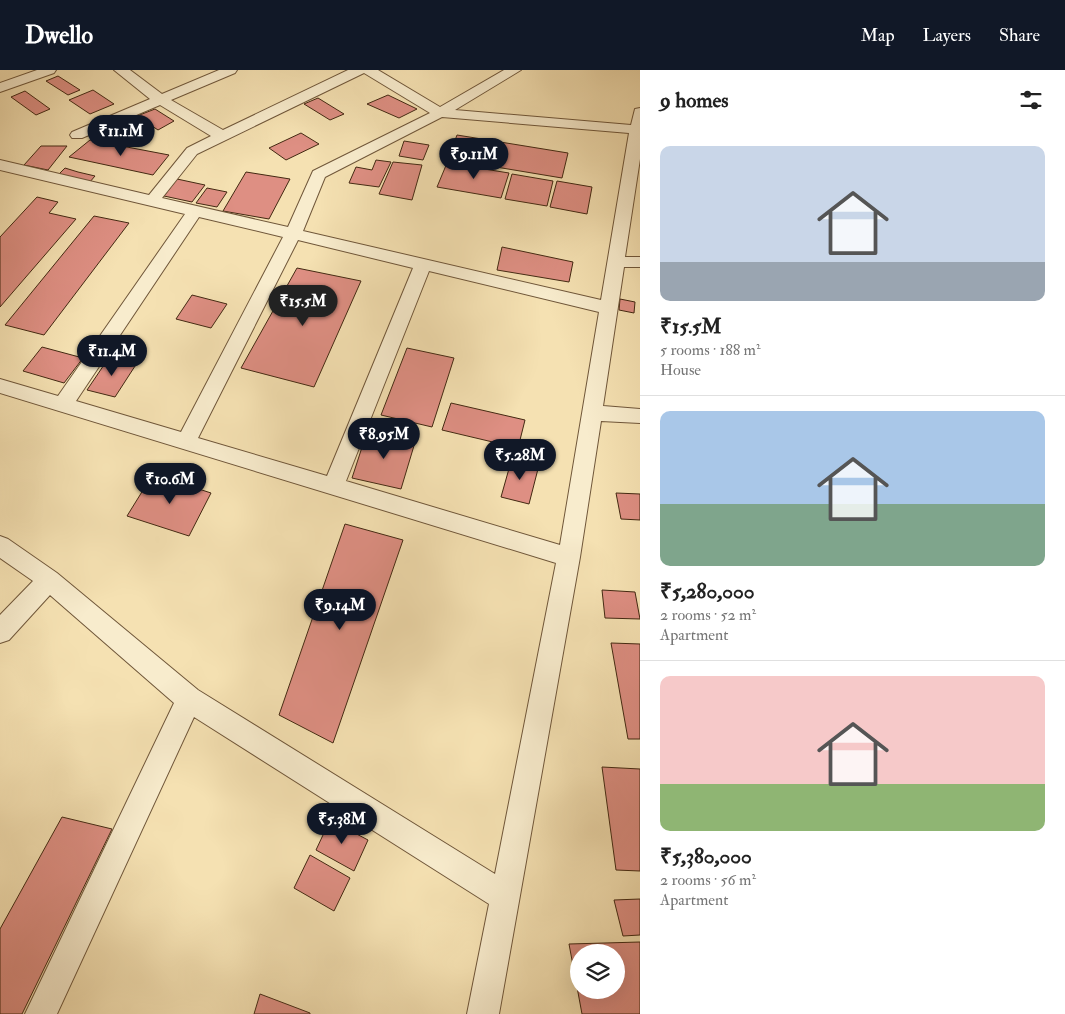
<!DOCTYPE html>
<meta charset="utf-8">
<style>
body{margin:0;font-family:"IM FELL Double Pica",serif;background:#f2f2f2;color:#222;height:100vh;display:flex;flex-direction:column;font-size:19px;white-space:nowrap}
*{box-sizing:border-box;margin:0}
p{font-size:16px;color:#767676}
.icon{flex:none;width:28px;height:28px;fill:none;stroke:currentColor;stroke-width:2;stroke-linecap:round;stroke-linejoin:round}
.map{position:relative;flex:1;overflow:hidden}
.drawer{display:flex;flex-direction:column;background:#fff;width:425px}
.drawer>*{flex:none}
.tools{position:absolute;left:570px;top:874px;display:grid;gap:10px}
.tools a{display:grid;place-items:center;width:55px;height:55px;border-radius:50%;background:#fff;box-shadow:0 5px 20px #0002;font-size:25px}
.price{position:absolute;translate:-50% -42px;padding:0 11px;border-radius:18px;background:#111827;color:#fff;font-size:16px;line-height:32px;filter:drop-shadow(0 1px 2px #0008)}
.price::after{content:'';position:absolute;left:50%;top:30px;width:15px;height:11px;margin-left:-8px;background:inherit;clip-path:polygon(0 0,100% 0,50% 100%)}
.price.selected{background:#222;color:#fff}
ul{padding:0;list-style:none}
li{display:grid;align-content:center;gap:10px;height:265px;padding:0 20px}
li+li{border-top:1px solid #e0e0e0}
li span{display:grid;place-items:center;height:155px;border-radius:10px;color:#555}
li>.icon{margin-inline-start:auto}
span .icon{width:90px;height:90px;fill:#fffc;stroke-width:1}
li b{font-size:21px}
h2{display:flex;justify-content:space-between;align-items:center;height:60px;padding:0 20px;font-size:21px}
header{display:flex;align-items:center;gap:30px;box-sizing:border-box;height:70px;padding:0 25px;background:#111827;color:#fff}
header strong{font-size:24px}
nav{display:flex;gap:28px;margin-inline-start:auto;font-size:18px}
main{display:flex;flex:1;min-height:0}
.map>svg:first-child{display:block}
</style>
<header>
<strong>Dwello</strong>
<nav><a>Map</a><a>Layers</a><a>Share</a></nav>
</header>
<main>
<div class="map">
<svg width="640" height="944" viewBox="0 0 640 944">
<rect width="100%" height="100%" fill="#f5e1b2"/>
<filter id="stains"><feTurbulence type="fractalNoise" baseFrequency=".004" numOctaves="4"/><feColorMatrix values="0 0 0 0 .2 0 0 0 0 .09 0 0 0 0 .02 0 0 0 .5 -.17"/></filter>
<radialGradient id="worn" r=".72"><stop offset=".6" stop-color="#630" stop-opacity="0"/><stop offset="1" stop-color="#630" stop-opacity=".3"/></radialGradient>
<!-- building -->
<path fill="#de8f83" stroke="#432912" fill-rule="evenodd" d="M58,6L80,20L68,25L46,11Z
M93,20L114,34L90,44L69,30Z
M25,21L50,39L36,45L11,27Z
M388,25L417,39L399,48L367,34Z
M318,28L344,44L330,50L304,34Z
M155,39L174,51L158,60L137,46Z
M111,59L142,64L136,72L105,66Z
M301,63L319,74L286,90L269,78Z
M457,65L568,83L562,108L448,89Z
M90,70L169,85L153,105L69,87Z
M404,71L429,75L423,90L399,86Z
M41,76H67L48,100L24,95Z
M376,90L391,92L379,117L349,113L356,97L372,100Z
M393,92L422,95L412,130L379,124Z
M447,93L509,103L501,128L437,117Z
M65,98L78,102L95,106L89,113L56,107Z
M246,102L290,109L269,149L223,141Z
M512,104L553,111L547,136L505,129Z
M177,109L205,115L192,132L164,126Z
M557,111L592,117L587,144L550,137Z
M207,118L227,122L217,137L196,133Z
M37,127L58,132L49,143L76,149L0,237V167Z
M94,146L129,153L44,265L5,255Z
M502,177L573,192L569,212L497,200Z
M297,198L361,211L314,317L241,298Z
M192,225L227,234L211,258L176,249Z
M620,229L635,232L634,243L619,240Z
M42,277L83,288L64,313L23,301Z
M407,278L454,288L432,357L381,345Z
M110,286L137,293L115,327L87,320Z
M451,333L525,350L518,378L442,360Z
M366,365L416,369L401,419L352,408Z
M512,388L539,395L529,434L501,427Z
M153,404L211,423L189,466L127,446Z
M616,423L640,424V450L621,449Z
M345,454L403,470L333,673L279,645Z
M602,520L635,522L640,549L605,548Z
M611,573L640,574V669H628Z
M602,697L640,699V801L616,800Z
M62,747L112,759L22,944H0V859Z
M330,750L368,770L354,801L316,780Z
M310,785L350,808L334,841L294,818Z
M640,829V865L623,866L614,830Z
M640,872V944H582L569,874ZM579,882H616V920H579Z
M260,924L310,943V944H254Z"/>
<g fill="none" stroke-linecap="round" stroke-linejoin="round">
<defs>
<path id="minor" d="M37,0H56L54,3L0,22V13Z
M114,0H130L162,24L219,0H237L235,3L171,30L223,60L348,0H378L440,37L504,0H521L455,40L631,55L635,39L640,38V89L625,187H640V197H624L603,336L640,339V353L601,351L580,487L499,944H467L489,834L194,647L57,944H25L174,633L50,525L9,570L0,573V545L33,511L0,488V466L8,469L57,503L198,620L495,804L556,493L0,323V309L58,326L185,144L0,100V90L149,125L187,78L211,66L160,35L82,68H72L70,65L72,62L150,29ZM364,3L430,43L313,101L288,157L162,128L197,84ZM442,47L629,63L601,230L303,161L325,107ZM199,147L283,167L181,362L76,331ZM298,170L413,198L327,406L198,368ZM429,201L599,242L560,475L346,411Z"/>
</defs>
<!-- minor casing -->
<use href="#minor" stroke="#70573a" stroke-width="2"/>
<!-- minor -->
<use href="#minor" fill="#f8eccd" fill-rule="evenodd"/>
</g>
<rect width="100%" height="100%" filter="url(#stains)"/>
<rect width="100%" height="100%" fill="url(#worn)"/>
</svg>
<div class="tools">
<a><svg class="icon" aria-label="layers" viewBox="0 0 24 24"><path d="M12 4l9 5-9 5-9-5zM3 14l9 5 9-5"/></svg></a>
</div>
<b class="price" style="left:121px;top:87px">₹11.1M</b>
<b class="price" style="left:474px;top:110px">₹9.11M</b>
<b class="price selected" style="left:303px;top:257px">₹15.5M</b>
<b class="price" style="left:112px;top:307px">₹11.4M</b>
<b class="price" style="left:384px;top:390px">₹8.95M</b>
<b class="price" style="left:520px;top:411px">₹5.28M</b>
<b class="price" style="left:170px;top:435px">₹10.6M</b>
<b class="price" style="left:340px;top:561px">₹9.14M</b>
<b class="price" style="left:342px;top:775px">₹5.38M</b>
</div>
<section class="drawer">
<h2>9 homes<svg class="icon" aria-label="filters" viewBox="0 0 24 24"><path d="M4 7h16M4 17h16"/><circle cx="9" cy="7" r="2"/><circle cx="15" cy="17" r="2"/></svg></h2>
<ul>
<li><span style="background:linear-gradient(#c9d6e8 75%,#9aa5b1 0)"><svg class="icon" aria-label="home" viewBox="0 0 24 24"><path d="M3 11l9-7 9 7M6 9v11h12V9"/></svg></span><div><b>₹15.5M</b><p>5 rooms · 188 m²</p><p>House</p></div></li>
<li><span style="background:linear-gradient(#a9c7e8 60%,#7fa58c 0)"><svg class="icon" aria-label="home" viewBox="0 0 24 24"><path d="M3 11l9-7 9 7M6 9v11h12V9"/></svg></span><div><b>₹5,280,000</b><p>2 rooms · 52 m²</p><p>Apartment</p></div></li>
<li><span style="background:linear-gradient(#f6c9c9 70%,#8fb573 0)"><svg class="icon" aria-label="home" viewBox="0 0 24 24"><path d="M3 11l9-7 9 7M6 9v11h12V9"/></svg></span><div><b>₹5,380,000</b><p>2 rooms · 56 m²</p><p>Apartment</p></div></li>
</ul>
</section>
</main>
